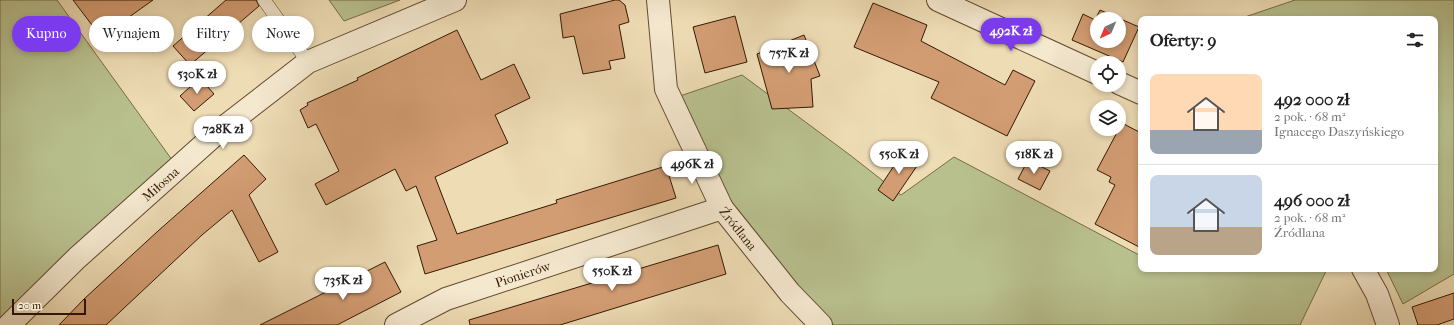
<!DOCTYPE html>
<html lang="pl">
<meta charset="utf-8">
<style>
body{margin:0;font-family:"IM FELL French Canon",serif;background:#f2f2f2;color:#222;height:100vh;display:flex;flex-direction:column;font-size:15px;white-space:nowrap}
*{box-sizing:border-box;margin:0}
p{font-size:13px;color:#767676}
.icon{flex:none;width:22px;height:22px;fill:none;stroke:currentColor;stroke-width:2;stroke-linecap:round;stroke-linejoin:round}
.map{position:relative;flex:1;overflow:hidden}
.side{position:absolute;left:1138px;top:16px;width:300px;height:256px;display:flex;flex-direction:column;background:#fff;border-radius:8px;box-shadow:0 2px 6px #0003}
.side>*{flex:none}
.hud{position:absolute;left:12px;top:16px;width:380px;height:36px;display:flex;gap:8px}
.needle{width:26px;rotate:224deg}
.controls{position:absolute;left:1090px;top:12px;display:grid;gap:8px}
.controls a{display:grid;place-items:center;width:36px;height:36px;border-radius:50%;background:#fff;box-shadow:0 2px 6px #0003;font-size:20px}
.scale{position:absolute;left:12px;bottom:10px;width:74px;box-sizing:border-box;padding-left:4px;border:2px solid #341900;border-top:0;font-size:11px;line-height:14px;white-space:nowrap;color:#341900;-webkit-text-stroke:3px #f4e8cf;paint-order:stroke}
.price{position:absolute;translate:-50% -34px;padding:0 9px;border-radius:14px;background:#fff;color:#222;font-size:13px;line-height:26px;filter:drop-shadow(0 1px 2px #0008)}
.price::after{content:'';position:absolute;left:50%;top:24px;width:12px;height:9px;margin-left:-6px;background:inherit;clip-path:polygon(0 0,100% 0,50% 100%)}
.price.on{background:#7c3aed;color:#fff}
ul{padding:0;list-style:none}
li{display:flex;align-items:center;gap:12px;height:100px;padding:0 12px}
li+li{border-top:1px solid #e0e0e0}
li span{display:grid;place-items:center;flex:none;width:112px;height:80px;border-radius:8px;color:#555}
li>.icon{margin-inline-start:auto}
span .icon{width:48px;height:48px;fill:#fffc;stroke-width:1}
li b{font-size:17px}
h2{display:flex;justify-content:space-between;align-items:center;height:48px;padding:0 12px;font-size:17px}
.pill{padding:0 14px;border-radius:18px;background:#fff;box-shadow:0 2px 6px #0003;font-size:14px;line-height:36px}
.pill.on{background:#7c3aed;color:#fff}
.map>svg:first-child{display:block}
</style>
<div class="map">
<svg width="1454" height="325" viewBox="0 0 1454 325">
<rect width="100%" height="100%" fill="#eedcb5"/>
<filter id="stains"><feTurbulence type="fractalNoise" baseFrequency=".005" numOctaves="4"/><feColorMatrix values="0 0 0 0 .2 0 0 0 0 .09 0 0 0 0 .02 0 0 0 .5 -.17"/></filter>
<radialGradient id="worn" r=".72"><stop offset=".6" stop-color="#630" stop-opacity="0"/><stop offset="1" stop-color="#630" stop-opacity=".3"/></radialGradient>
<!-- green -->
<path fill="#b8c08e" stroke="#766c47" d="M0,0H57L175,164L0,325Z
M329,0H400L344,21Z
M1295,0H1454V274L1403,304L1386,269H1435V19H1239Z
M742,75L850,155L901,195L954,157L1141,256V269H1327L1300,325H833L741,230L677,97Z"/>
<!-- building -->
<path fill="#d39d73" stroke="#341900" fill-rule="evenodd" d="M73,0H153L101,37Z
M226,0H256L259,6L190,65L173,46Z
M615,0H619L625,5L629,22L619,25L625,58L609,61L611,69L583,74L574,36L563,38L560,14Z
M873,3L927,25L921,41L1005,85L1013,70L1035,81L1007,136L931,98L939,82L854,47Z
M1100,10L1139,27L1123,62L1072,40L1083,14L1095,20ZM1097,19H1119V41H1097Z
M735,16L747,62L705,73L693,27Z
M457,30L481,80L514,64L530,98L495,115L508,143L435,177L457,234L557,203L556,200L666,166L676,198L425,274L417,246L437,240L416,186L406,191L395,169L326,205L315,184L339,171L316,124L308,128L300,110L308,105L307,103L358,80L357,78Z
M804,35L820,76L811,79L813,107L772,109L757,54Z
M200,78L214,94L194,111L180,96Z
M1122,123L1141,133V248L1095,224L1115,185L1109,182L1111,177L1097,170Z
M905,149L921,160L893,201L878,190Z
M244,155L266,179L249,195L278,252L259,262L232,210L202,235L106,325H59L84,299L158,231Z
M1028,160L1050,171L1040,190L1018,179Z
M718,245L726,274L560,325H470L469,320Z
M385,262L401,292L337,325H260L356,277L364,286L367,284L361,274Z
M1454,293V319L1437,325H1418L1412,307Z"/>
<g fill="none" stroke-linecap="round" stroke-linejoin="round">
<defs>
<path id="lane" d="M264,0L308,62"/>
<g id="street">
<path id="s1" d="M658,0L666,89L722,208L790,293L821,325"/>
<path d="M938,0L1097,73"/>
<path d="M1119,83L1141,93"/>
<path d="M1363,269L1377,294L1388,325"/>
<path id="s2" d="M9,325L77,258L219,131L308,62L455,0"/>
<path id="s3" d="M396,325L446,299L722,208"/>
</g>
</defs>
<!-- lane casing -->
<use href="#lane" stroke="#624a2d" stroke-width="14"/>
<!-- street casing -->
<use href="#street" stroke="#624a2d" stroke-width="24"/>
<!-- lane -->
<use href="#lane" stroke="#f4e8cf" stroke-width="13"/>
<!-- street -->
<use href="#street" stroke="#f4e8cf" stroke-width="22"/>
</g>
<g text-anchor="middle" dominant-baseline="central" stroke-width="3.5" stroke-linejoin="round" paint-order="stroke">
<!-- street labels -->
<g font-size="13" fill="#341900" stroke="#f4e8cf">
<text stroke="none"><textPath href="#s2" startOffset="207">Miłosna</textPath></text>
<text stroke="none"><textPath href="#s1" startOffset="247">Źródlana</textPath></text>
<text stroke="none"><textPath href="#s3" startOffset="137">Pionierów</textPath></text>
</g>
</g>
<rect width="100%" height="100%" filter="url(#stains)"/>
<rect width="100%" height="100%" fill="url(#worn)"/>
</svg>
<div class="controls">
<a><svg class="needle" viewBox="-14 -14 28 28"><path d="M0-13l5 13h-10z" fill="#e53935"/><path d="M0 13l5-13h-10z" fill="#767676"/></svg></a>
<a><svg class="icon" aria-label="locate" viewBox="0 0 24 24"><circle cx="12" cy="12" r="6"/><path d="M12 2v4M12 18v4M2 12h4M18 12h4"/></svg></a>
<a><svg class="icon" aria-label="layers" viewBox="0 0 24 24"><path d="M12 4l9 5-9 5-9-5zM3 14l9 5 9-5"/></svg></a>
</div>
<div class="scale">20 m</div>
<b class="price on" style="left:1011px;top:52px">492K zł</b>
<b class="price" style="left:789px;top:74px">757K zł</b>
<b class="price" style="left:197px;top:95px">530K zł</b>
<b class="price" style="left:223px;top:150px">728K zł</b>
<b class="price" style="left:899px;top:175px">550K zł</b>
<b class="price" style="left:1034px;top:175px">518K zł</b>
<b class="price" style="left:692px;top:185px">496K zł</b>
<b class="price" style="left:612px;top:292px">550K zł</b>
<b class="price" style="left:343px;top:301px">735K zł</b>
<div class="hud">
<a class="pill on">Kupno</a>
<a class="pill">Wynajem</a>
<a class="pill">Filtry</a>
<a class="pill">Nowe</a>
</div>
<section class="side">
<h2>Oferty: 9<svg class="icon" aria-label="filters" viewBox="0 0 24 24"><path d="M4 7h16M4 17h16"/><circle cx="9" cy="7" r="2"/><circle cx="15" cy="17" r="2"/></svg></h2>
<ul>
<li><span style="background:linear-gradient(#ffd9b3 70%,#9aa5b1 0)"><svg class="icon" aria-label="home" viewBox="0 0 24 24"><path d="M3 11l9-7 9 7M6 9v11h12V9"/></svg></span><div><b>492 000 zł</b><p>2 pok. · 68 m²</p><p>Ignacego Daszyńskiego</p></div></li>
<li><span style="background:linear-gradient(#c9d6e8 65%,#b9a48a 0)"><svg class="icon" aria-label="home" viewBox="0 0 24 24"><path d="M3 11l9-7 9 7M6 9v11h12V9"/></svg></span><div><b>496 000 zł</b><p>2 pok. · 68 m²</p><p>Źródlana</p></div></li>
</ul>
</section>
</div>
